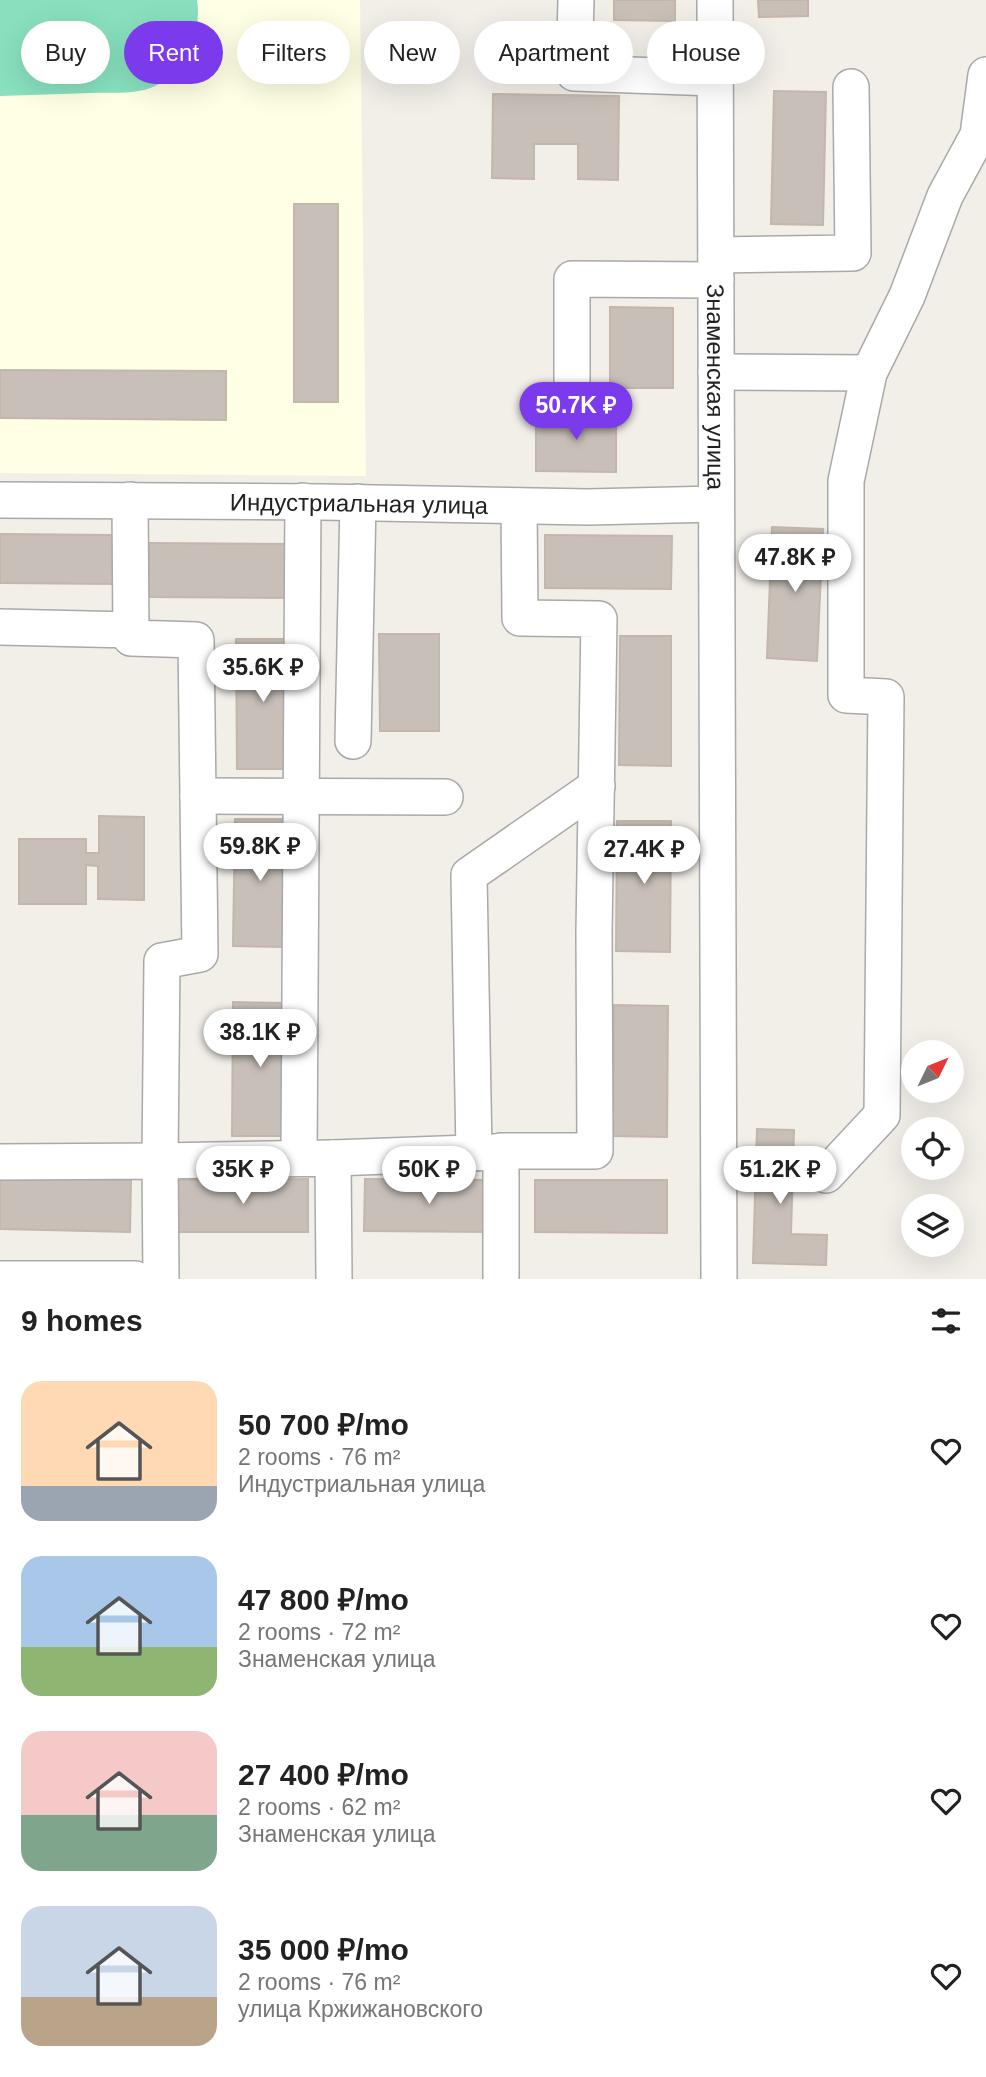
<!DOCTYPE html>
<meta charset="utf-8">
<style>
body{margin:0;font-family:Helvetica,sans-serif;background:#f2f2f2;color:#222;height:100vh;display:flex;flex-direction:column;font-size:26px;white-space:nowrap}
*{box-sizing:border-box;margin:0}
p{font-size:23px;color:#767676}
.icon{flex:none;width:38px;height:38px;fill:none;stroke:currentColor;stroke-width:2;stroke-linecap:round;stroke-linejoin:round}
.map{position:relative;height:1279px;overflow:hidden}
.side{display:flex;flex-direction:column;background:#fff;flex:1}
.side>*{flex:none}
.banner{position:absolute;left:21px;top:21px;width:945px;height:63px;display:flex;gap:14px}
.needle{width:46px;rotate:47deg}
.fabs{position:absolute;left:901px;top:1040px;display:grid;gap:14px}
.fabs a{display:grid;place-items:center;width:63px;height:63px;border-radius:50%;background:#fff;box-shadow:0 7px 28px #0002;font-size:35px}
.price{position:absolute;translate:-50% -60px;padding:0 16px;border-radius:24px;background:#fff;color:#222;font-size:23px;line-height:46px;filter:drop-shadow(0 2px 4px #0008)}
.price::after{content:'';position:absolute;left:50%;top:42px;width:21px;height:16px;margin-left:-10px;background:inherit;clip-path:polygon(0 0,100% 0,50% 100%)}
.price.on{background:#7c3aed;color:#fff}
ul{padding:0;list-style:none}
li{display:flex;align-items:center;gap:21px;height:175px;padding:0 21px}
li span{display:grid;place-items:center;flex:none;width:196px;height:140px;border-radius:21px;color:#555}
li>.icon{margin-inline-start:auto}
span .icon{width:84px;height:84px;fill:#fffc;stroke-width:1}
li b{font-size:30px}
h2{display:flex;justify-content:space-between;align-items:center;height:84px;padding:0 21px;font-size:30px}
.tag{padding:0 24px;border-radius:32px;background:#fff;box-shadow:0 7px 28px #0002;font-size:24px;line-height:63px}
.tag.on{background:#7c3aed;color:#fff}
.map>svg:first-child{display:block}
</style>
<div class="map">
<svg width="986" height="1279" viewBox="0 0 986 1279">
<rect width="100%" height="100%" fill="#f2efe9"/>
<!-- education -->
<path fill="#ffffe5" d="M0,0H360L366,476L0,473Z"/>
<!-- pitch -->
<path fill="#88e0be" d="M0,0H197C202,32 187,71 155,86C137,95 111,92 91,93C61,94 30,95 0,96Z"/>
<!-- building -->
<path fill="#c7bfb8" stroke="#c4b6ab" stroke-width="2" d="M614,0H675V21L614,20Z
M758,0H808V16L759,17Z
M774,91L826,92L823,225L771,224Z
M493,94L619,96L618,180L578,179V144H534V179L492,178Z
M294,204H338V402H294Z
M610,307L673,308V388H610Z
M0,370L226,371V420L0,418Z
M536,411L616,412V472L536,471Z
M772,527L823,529L817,661L767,658Z
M0,534L113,535V584L0,583Z
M545,535L672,536L671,589L545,588Z
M149,543L289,544L288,598L149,597Z
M379,634H439V731H380Z
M620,636H671V766L619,765Z
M236,639H289L291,769H237Z
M99,816L144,817V900L98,899V866L86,865V904H19V839H86V853H99Z
M235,819H287L285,947L233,946Z
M617,821H671L670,952L616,951Z
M233,1002L288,1003L286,1136H232Z
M614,1005L668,1006L667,1137L613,1136Z
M757,1129L794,1130L791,1234L827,1235L826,1265L753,1263Z
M0,1177L131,1180L130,1232L0,1229Z
M308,1179V1232H178L177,1180Z
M365,1179L494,1180L493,1232L364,1231Z
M535,1180H667V1233L535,1232Z"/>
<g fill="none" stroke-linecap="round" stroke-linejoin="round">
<defs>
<g id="minor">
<path d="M576,0L574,73L715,78"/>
<path id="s1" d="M715,0L719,1279"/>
<path d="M716,255L853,253L851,87"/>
<path d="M716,372L869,373"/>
<path d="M572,389V279L716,280"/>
<path id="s2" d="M0,500L322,502L588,507L716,504"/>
<path d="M130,500L131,638L196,640L200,954L162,961L160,1161L333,1158L334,1279"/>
<path d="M0,627L132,630"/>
<path d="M353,741L358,502"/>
<path d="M198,796L445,797"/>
<path d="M474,1153L469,875L597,786"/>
<path d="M299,1158L303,501"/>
<path d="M333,1158L497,1152"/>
<path d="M0,1162L160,1161L161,1279"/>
<path d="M826,1175L882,1115L886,697L846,695V481L869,373L907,296L945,196L978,135L986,75"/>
<path d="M0,1279H135"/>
<path d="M501,1279V1151H595L594,932L599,619L520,618L519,506"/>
</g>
</defs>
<!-- minor casing -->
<use href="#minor" stroke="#a9a9a9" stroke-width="38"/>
<!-- minor -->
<use href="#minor" stroke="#fff" stroke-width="35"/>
</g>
<g text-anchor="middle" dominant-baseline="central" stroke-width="6" stroke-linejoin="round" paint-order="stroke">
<!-- street labels -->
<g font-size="24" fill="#222" stroke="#fff">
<text stroke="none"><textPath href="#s1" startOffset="387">Знаменская улица</textPath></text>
<text stroke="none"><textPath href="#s2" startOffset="359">Индустриальная улица</textPath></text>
</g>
</g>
</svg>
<div class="fabs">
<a><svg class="needle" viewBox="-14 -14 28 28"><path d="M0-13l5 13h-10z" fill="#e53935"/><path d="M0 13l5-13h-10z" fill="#767676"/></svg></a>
<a><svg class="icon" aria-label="locate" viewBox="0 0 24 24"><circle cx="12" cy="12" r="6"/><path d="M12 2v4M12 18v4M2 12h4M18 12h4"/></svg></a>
<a><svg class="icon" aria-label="layers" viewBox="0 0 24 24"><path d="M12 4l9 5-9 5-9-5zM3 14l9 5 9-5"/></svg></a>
</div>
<b class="price on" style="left:576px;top:442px">50.7K ₽</b>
<b class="price" style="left:795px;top:594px">47.8K ₽</b>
<b class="price" style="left:263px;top:704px">35.6K ₽</b>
<b class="price" style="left:260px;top:883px">59.8K ₽</b>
<b class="price" style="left:644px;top:886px">27.4K ₽</b>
<b class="price" style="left:260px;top:1069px">38.1K ₽</b>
<b class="price" style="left:243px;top:1206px">35K ₽</b>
<b class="price" style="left:429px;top:1206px">50K ₽</b>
<b class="price" style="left:780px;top:1206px">51.2K ₽</b>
<div class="banner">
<a class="tag">Buy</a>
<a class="tag on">Rent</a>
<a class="tag">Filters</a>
<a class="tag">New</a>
<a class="tag">Apartment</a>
<a class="tag">House</a>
</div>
</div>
<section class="side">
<h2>9 homes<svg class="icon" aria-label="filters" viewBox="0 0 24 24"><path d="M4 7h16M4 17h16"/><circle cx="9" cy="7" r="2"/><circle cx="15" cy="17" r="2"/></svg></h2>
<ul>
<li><span style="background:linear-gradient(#ffd9b3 75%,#9aa5b1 0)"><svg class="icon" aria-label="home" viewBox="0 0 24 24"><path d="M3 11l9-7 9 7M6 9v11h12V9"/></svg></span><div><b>50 700 ₽/mo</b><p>2 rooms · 76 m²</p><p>Индустриальная улица</p></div><svg class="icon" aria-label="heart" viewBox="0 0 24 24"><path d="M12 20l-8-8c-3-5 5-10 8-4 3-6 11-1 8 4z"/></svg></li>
<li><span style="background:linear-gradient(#a9c7e8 65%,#8fb573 0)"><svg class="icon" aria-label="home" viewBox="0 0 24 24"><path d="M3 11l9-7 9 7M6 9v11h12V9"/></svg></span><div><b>47 800 ₽/mo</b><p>2 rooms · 72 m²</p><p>Знаменская улица</p></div><svg class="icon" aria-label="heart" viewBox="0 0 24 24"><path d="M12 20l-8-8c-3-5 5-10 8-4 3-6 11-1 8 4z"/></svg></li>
<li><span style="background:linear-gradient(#f6c9c9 60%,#7fa58c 0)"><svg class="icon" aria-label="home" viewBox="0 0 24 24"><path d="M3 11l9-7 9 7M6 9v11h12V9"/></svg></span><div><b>27 400 ₽/mo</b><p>2 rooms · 62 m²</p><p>Знаменская улица</p></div><svg class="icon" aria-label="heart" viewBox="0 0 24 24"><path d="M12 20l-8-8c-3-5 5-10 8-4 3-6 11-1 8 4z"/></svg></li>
<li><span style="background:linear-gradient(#c9d6e8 65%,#b9a48a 0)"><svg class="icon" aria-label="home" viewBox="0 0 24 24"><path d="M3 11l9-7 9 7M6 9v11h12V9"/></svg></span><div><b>35 000 ₽/mo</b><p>2 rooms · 76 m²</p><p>улица Кржижановского</p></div><svg class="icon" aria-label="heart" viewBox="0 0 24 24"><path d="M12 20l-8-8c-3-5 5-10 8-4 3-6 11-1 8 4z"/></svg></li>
</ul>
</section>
